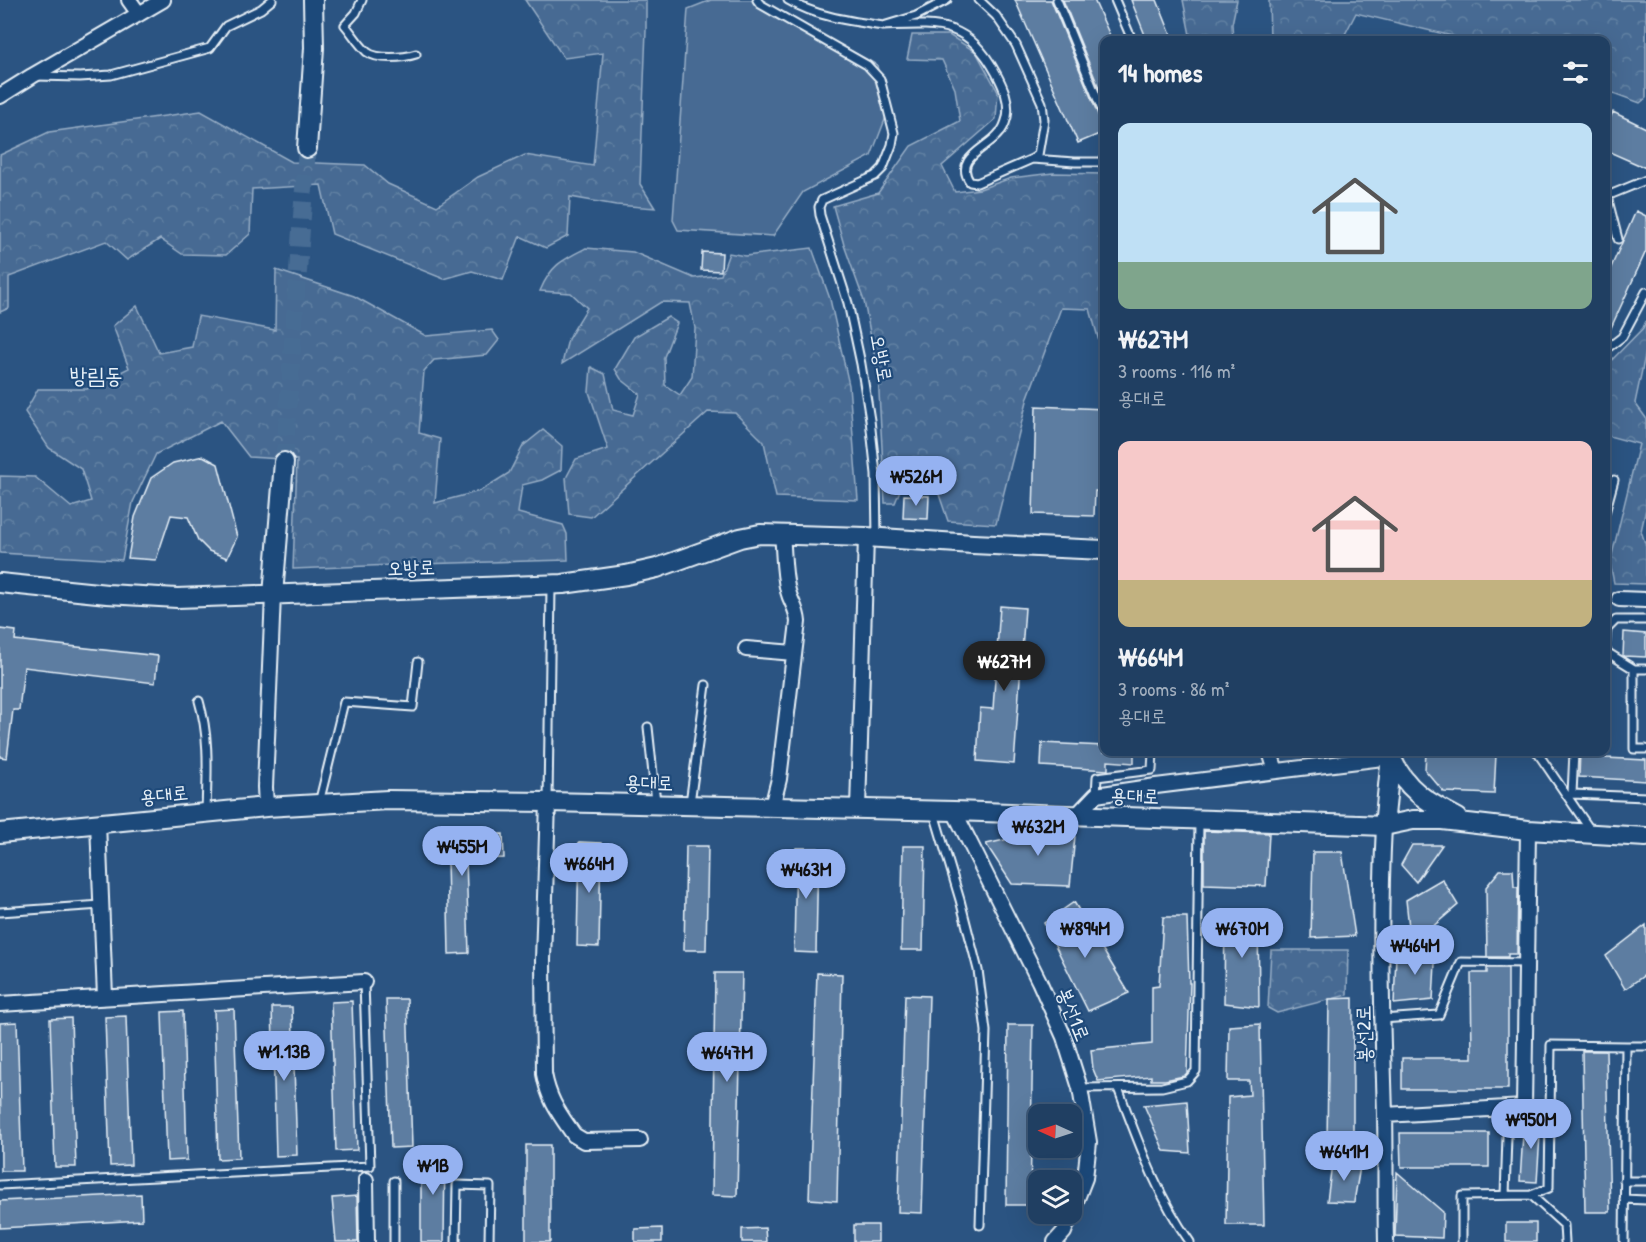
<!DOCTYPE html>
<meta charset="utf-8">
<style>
body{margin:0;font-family:"Patrick Hand","Poor Story",sans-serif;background:#284668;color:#f1f3f6;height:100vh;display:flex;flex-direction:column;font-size:22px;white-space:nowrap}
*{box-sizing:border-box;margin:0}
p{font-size:20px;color:#a2afbe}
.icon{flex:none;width:33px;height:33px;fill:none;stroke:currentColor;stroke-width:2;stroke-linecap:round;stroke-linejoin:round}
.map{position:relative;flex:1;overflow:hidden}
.panel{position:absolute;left:1100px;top:36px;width:510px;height:720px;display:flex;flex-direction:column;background:#203f62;border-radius:12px;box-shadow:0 6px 24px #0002,0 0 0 2px #3d5877}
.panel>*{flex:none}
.needle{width:39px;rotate:273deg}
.buttons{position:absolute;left:1028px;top:1104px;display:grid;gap:12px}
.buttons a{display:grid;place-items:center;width:54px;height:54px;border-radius:12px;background:#203f62;box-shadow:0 6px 24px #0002,0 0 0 2px #3d5877;font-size:30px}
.price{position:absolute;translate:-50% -51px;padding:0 14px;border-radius:21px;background:#95b2f1;color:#111;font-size:20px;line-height:39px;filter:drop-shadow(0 2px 3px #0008)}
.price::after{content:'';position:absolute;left:50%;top:36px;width:18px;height:14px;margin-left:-9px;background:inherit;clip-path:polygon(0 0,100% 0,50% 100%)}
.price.current{background:#222;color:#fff}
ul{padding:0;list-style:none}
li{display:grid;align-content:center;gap:12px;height:318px;padding:0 18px}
li span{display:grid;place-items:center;height:186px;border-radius:12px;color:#555}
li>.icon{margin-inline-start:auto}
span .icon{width:108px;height:108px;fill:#fffc;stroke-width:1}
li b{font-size:26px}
h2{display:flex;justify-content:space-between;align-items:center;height:72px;padding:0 18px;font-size:26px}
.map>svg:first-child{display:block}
</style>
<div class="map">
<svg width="1646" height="1242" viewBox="0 0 1646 1242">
<defs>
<pattern id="forest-crowns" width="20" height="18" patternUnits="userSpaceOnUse" patternTransform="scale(1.5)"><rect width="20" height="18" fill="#476b93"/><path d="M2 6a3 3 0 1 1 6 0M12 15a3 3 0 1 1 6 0" fill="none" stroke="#6281a3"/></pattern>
</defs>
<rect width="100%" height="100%" fill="#2b5482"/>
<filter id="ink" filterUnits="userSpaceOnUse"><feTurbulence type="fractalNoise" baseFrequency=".0167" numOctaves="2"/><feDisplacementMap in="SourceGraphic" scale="12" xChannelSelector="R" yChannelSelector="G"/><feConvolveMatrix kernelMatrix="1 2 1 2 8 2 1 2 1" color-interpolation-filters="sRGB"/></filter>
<g filter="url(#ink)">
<!-- forest -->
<path fill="url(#forest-crowns)" stroke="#98aec6" stroke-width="1.5" d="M525,0H646V30L640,184L655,208L616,205L570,197L568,236L546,248L520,236L503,280L472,271L444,279L332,234L321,185L252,189L250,234L226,255L182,254L160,239L127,260L106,241L9,277V308L0,312V155L49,132L201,111L292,162L365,165L388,184L437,206L478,177L525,155L593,166L603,53L564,58Z
M1183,0H1237L1232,24L1233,40H1191Z
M1269,0H1646V98L1640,103L1605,90V40H1469L1356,13L1342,40H1270Z
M912,35H949L976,52L998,92L996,119L942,166L955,192L980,189L1011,178L1053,173L1104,174V359L1090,309L1061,308L1028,397L996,524L948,521L927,459L913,457L895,503H885L878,374L864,301L844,245L833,206L878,193L911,146L960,121L955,89L942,60L907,59Z
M586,248L633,252L694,278L721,275L729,253L745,256L812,248L830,299L849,385L858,500L776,497L764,442L735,413L708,412L591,517L569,514L566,478L576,459L608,449L589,392L591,367L605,374L613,410L633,415L640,394L621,379L615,369L634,337L668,317L677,323L664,357L665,385L680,395L692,377L695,328L690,303L661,302L562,364L568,339L587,308L571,293L540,291C551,265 562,260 586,248Z
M276,270L354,296L426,336L492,330L499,340L487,355L434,360L424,371L419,433L440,439L435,503L480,491L509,473L523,446L543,430L562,446L561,470L542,480L522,485L518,513L563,525L567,534L568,560L418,564L293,569L297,460L249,457L221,421L156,454L133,502L122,560L0,553V476L35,477L71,507L91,501L81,469L49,448L25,412L38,389H87L129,368L113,326L137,306L159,353L192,347L198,316L275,330Z
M1646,321V351L1635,403L1646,418V509L1641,531L1646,546V584L1614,583L1610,563L1639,444L1605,435V367L1643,328Z
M1271,950H1348L1347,995L1277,1013L1268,1008Z"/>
<!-- park -->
<path fill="#476b93" stroke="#98aec6" stroke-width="1.5" d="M711,0H758L877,65L886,117L871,156L803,192L773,236L678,230L673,220L688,9Z"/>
<!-- building -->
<path fill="#5d7da1" stroke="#e8f1f8" stroke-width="1.5" d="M1015,0H1051L1099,117L1104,121V132L1078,143Z
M1063,0H1094L1112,40H1104V100Z
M1131,0H1157L1173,40H1147Z
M1613,112L1646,128V168L1605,150V129Z
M1636,211L1646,216V251L1605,341V281Z
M702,252L722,253L721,271L701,270Z
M1036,406L1104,409V491H1095L1094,516L1033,514Z
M203,456L218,464L237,537L227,558L209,551L198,540L188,517L171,515L156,560L128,558L135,517L151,478L173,463Z
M904,495L929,496L928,519L903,518Z
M1000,606L1025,608L1014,764L977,761L980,708L993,709Z
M0,629L16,631L15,640L158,656L155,683L24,667L19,710H13L7,758L0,757Z
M1624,632L1646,634V657L1623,656Z
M1042,743L1104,746V752H1134V763L1108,761V770L1041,766Z
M1426,752L1496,754L1494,794L1444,792L1425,770Z
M1580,752H1606V758L1646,760V781L1579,777Z
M1069,826H1076L1070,886L1012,884L986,844Z
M1204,831L1269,833L1266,886L1204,884Z
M503,834L504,858L466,859L469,953L449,954L447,859H427V836Z
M579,842L601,843L599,947L577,946Z
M1412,845H1442L1416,882L1401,865Z
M686,846H708L706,950H684Z
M903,846H925L923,950H901Z
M796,848H818L816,953L794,952Z
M1313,852H1342L1355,936L1311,938Z
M1500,870H1513L1514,887H1518L1517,954H1508V957H1487L1486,887Z
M1442,879L1458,905L1411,945L1406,900Z
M1074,902L1129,993L1088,1011L1044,923Z
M1258,912L1259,1007L1224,1003L1225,913Z
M1163,917H1187L1189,983H1190L1187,1073L1184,1076L1165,1080H1151V1076L1098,1081L1093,1069L1091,1050L1152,1044V987L1159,986Z
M1646,925V974L1625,989L1606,956Z
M1436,945L1433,1000L1394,1004L1396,955Z
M1487,968H1508V1089H1402V1058H1472L1471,973H1487Z
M715,973H742L737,1196L712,1195Z
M817,973L842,974L837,1201L809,1199Z
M905,995L929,996L922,1213L898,1212Z
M1353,998V1144L1327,1143L1329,999Z
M386,999H407L412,1147L391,1148Z
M352,1001L357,1150L336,1151L331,1002Z
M272,1007H292L297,1155L276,1156Z
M234,1009L239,1158L218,1159L214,1010Z
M183,1011L187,1160L167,1161L162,1012Z
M126,1016L131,1165L110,1166L105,1017Z
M71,1018L76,1167H55L50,1019Z
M17,1022L22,1171H1L0,1023Z
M1260,1024L1264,1225H1226L1228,1097L1250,1095L1249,1081H1228L1229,1026Z
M1008,1025H1033L1030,1205H1006Z
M1582,1051H1606L1610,1212H1585Z
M1187,1101L1190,1153L1164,1151L1144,1105Z
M1524,1118L1541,1119L1537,1182L1520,1181Z
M1400,1133H1489V1167H1401Z
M526,1145H550V1242H526Z
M421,1151H445L444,1242H421Z
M1361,1161L1354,1202L1327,1201L1332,1164Z
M1397,1172L1443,1212L1442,1238L1395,1236Z
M141,1194L142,1220L0,1228V1201Z
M357,1196L358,1242H336L332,1198Z
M1506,1223H1536V1242H1506Z
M854,1225H878V1242H854Z
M662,1228V1242H635V1229Z
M765,1228L766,1242H742V1229Z"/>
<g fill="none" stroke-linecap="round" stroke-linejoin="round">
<!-- secondary-tunnel -->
<path stroke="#476c94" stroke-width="18" stroke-dasharray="18 9" stroke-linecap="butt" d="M284,462L307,148"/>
<defs>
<path id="lane" d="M362,0L356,13L345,25C352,33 359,45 367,52C377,60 404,58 416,54
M757,0L760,4L867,65L880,79L894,133L892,145L883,168L875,176L822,200L819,207L820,215L848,303L861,364L870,420L876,474L877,538
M788,0C817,17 850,21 883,26
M947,0L916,16L883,26C937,24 967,19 996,73C1003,86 1010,101 1007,117C1006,121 1003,130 999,133C988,148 953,158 970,182L977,183L1032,159L1038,155L1044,120L1042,103L1016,45L996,16L979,0
M1057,0L1104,115
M1115,0L1132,40
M37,76L80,77L111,75L210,48L226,26L261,9L272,0
M1032,159L1075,162H1104
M1605,195L1607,196L1618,239
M1607,196L1646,180
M1605,350L1622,337L1646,292
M1605,513L1614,480
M1605,650L1607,629L1616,620H1646
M1605,651L1634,669V749H1646
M1634,669H1646
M199,701C210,738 207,774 206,812
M648,727L656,802
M1537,752L1591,831
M1574,752L1572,794L1646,797
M1096,795L1097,777L1152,770L1153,752
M548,801L551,587
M319,803L344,702L413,707L418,662
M690,803L706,685
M934,813L960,900L978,970L986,1031L980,1225
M0,912L101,905
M1382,1019L1439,1015L1461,962L1526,963
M1626,1046H1646
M1080,1088L1162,1087L1187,1081L1196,1071L1199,820
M1118,1088C1138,1141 1157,1196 1190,1242
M1524,1107L1550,1106
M1624,1181H1646
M0,1185L370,1166L364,982
M1505,1195L1508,1108
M1531,1195L1549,1188L1551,1045L1626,1046L1624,1242
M1624,1199L1646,1200
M394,1242V1181
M456,1242L457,1185L490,1186L489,1242
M1462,1242V1196L1531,1195L1564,1225L1565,1242"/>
<path id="street" d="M129,0L139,14
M0,96L32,76L163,0
M1619,599L1646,600
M746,649L794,653
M1270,752L1276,771
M548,802L543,960L544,1074C549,1101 559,1113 574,1135L584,1141L640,1140
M266,807L265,787L273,595
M772,807L779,779L798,622C797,608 791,603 788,591C783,572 784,552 782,534
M858,809L866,537
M954,811L1039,981L1064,1037L1080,1088L1089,1142L1085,1178L1064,1232L1055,1242
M1076,816L1096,795L1156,786L1391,757
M98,823L105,997
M1384,826C1379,922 1382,1018 1385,1114C1386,1157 1385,1199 1386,1242
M0,1004L364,982
M1385,1115L1524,1107L1528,830
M366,1180L367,1242"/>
<path id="secondary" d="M307,148L314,48L313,0
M0,583L107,594L177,598L563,584L626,575L657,568L740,538L760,534L866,537L973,544L1104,550
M273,595L284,462
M1391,757C1405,789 1427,802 1458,818
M1384,826L1391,756
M0,833L266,807L388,800L548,802L954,811L1359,825L1384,826L1413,820H1442L1528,830L1646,837"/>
</defs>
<!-- lane casing -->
<use href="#lane" stroke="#e8f1f8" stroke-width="11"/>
<!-- street casing -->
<use href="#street" stroke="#e8f1f8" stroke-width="18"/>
<!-- secondary casing -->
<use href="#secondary" stroke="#e8f1f8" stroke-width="22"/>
<!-- lane -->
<use href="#lane" stroke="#1f4a7a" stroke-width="7"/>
<!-- street -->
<use href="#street" stroke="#1f4a7a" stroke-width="14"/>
<!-- secondary -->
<use href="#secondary" stroke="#1f4a7a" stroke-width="18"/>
</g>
</g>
<g text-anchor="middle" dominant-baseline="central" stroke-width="4.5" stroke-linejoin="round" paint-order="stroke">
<!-- street labels -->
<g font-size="20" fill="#e8f1f8" stroke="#1f4a7a">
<text transform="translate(882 358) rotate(80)">오방로</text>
<text transform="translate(411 567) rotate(-2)">오방로</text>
<text transform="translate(649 782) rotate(1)">용대로</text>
<text transform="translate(164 794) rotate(-6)">용대로</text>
<text transform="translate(1135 795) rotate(2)">용대로</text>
<text transform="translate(1074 1014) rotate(68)">봉선1로</text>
<text transform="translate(1363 1034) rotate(-91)">봉선2로</text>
</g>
<!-- quarter labels -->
<g font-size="22" fill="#e8f1f8" stroke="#1f4a7a">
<text x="96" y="375">방림동</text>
</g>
</g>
</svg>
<div class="buttons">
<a><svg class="needle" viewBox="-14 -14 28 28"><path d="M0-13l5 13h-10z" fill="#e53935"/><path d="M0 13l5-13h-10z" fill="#a2afbe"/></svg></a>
<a><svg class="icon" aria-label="layers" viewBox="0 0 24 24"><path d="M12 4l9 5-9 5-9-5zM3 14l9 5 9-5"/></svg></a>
</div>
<b class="price" style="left:916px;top:507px">₩526M</b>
<b class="price current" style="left:1004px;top:692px">₩627M</b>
<b class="price" style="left:1038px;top:857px">₩632M</b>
<b class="price" style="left:462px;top:877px">₩455M</b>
<b class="price" style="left:589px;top:894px">₩664M</b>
<b class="price" style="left:806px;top:900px">₩463M</b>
<b class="price" style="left:1085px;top:959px">₩894M</b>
<b class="price" style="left:1242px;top:959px">₩670M</b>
<b class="price" style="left:1415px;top:976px">₩464M</b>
<b class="price" style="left:284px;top:1082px">₩1.13B</b>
<b class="price" style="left:727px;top:1083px">₩647M</b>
<b class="price" style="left:1531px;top:1150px">₩950M</b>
<b class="price" style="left:1344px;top:1182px">₩641M</b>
<b class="price" style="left:433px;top:1196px">₩1B</b>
<section class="panel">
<h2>14 homes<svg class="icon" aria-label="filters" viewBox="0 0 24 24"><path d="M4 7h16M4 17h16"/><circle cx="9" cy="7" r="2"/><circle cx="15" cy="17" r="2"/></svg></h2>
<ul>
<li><span style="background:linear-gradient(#bfe0f5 75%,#7fa58c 0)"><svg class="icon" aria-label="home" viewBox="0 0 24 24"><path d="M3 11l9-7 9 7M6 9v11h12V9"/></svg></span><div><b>₩627M</b><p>3 rooms · 116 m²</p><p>용대로</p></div></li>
<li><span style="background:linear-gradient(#f6c9c9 75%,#c2b280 0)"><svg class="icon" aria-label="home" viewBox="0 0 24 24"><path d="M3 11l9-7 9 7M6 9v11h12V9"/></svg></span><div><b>₩664M</b><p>3 rooms · 86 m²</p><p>용대로</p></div></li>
</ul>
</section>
</div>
